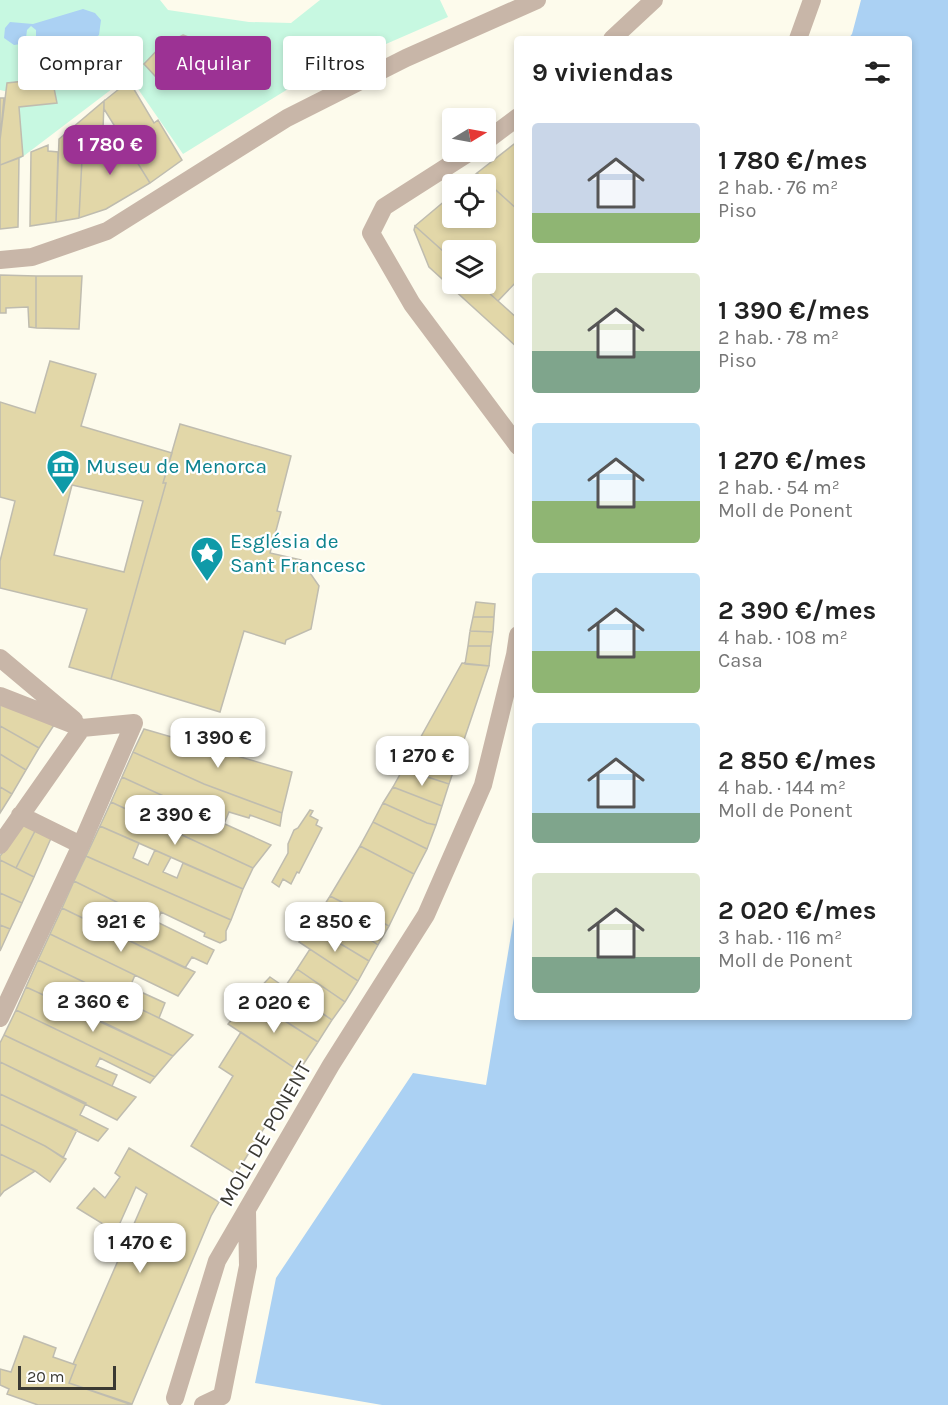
<!DOCTYPE html>
<html lang="es">
<meta charset="utf-8">
<style>
body{margin:0;font-family:Karla,sans-serif;background:#f6f6f6;color:#222;height:100vh;display:flex;flex-direction:column;font-size:22px;white-space:nowrap}
*{box-sizing:border-box;margin:0}
p{font-size:20px;color:#767676}
.icon{flex:none;width:33px;height:33px;fill:none;stroke:currentColor;stroke-width:2;stroke-linecap:round;stroke-linejoin:round}
.map{position:relative;flex:1;overflow:hidden}
.panel{position:absolute;left:514px;top:36px;width:398px;height:984px;display:flex;flex-direction:column;background:#fff;border-radius:6px;box-shadow:0 3px 9px #0003}
.panel>*{flex:none}
.guide{position:absolute;left:18px;top:36px;width:406px;height:54px;display:flex;gap:12px}
.needle{width:39px;rotate:80deg}
.controls{position:absolute;left:442px;top:108px;display:grid;gap:12px}
.controls a{display:grid;place-items:center;width:54px;height:54px;border-radius:6px;background:#fff;box-shadow:0 3px 9px #0003;font-size:30px}
.scale{position:absolute;left:18px;bottom:15px;width:98px;box-sizing:border-box;padding-left:6px;border:3px solid #3a3933;border-top:0;font-size:16px;line-height:21px;white-space:nowrap;color:#3a3933;-webkit-text-stroke:4px #fff;paint-order:stroke}
.price{position:absolute;translate:-50% -51px;padding:0 14px;border-radius:12px;background:#fff;color:#222;font-size:20px;line-height:39px;filter:drop-shadow(0 2px 3px #0008)}
.price::after{content:'';position:absolute;left:50%;top:36px;width:18px;height:14px;margin-left:-9px;background:inherit;clip-path:polygon(0 0,100% 0,50% 100%)}
.price.active{background:#9c3294;color:#fff}
ul{padding:0;list-style:none}
li{display:flex;align-items:center;gap:18px;height:150px;padding:0 18px}
li span{display:grid;place-items:center;flex:none;width:168px;height:120px;border-radius:6px;color:#555}
li>.icon{margin-inline-start:auto}
span .icon{width:72px;height:72px;fill:#fffc;stroke-width:1}
li b{font-size:26px}
h2{display:flex;justify-content:space-between;align-items:center;height:72px;padding:0 18px;font-size:26px}
.chip{padding:0 21px;border-radius:6px;background:#fff;box-shadow:0 3px 9px #0003;font-size:21px;line-height:54px}
.chip.active{background:#9c3294;color:#fff}
.map>svg:first-child{display:block}
</style>
<div class="map">
<svg width="948" height="1405" viewBox="0 0 948 1405">
<rect width="100%" height="100%" fill="#fdfbec"/>
<!-- green -->
<path fill="#c7f8e1" d="M0,0H160L168,10L249,22L291,23L320,0H440L448,17L301,81L183,154L129,76L0,174L1,124L16,122L17,94L0,90Z"/>
<!-- water -->
<path fill="#abd1f3" d="M861,0H948V1405H382L255,1383L276,1278L413,1073L486,1085L517,899L518,1017H909V39H848L852,34Z
M83,9L95,13L101,20L99,35L90,42L47,51L36,42V30L31,26L27,30L26,38L21,44L14,45L4,38L5,28L10,22L33,24Z"/>
<!-- building -->
<path fill="#e2d7a8" stroke="#bfbcaf" stroke-width="1.5" fill-rule="evenodd" d="M183,35L212,46L209,71L203,70L202,74L180,67L175,82L156,77L144,64L161,46Z
M52,78L57,103L19,107L23,156L0,165V140L7,83Z
M129,81L154,123L158,120L182,160L150,183L104,109V101Z
M0,98H4L0,140Z
M104,101L102,160L82,159L79,218L56,222L59,139Z
M116,128L150,183L106,209L79,218L82,159L102,160L103,136Z
M518,141V210L477,173Z
M48,145V151L58,152L56,222L30,226L31,152Z
M19,158L18,227L0,229V165Z
M477,173L518,210V280L498,301L479,284H486V250H453V260L415,226L453,194V218H486V184H464Z
M415,226L453,260V284H479L518,319V348L429,267L414,230Z
M0,275L36,276V328L29,327L28,307L6,308V313H0Z
M36,276H82L79,329L36,328Z
M50,361L96,374L81,426L172,453L163,483H166L111,679L69,667L87,609L0,588V561L15,501L0,497V402L35,413ZM72,485L143,501L124,572L54,555Z
M180,424L291,456L277,511L281,512L270,553L301,560L319,586L311,629L286,640L285,644L244,631L220,712L111,679L166,483H163Z
M476,602L495,604L494,617H473Z
M473,617H494L493,632L470,631Z
M470,631L493,632L491,646H468Z
M468,646H491L489,666L465,664Z
M462,663L489,666L449,784L403,769Z
M0,700L54,725L39,748L0,726Z
M0,726L39,748L26,770L0,754Z
M144,729L292,772L282,813L204,784L133,752Z
M133,752L204,784L282,813L280,826L250,815L249,818L229,812L224,824L122,777Z
M0,754L26,770L12,794L0,787Z
M403,769L449,784L442,806L393,787Z
M122,777L205,815L271,845L253,868L111,802Z
M0,787L12,794L0,813Z
M393,787L442,806L436,825L427,823L383,803Z
M111,802L253,868L243,889L100,826Z
M383,803L427,823L436,825L427,849L373,822Z
M310,810L313,811L310,816L318,820L316,825L322,828L299,873L297,872L291,884L283,879L279,887L272,882L288,853V844L294,830L298,828Z
M20,822L36,829L16,868L0,860V856L8,846Z
M373,822L427,849L414,874L360,846Z
M100,826L139,843L133,858L148,865L155,850L171,857L163,872L177,878L183,863L243,889L231,920L86,856Z
M36,829L52,836L34,877L16,868Z
M360,846L414,874L389,926L330,896Z
M86,856L231,920L226,931V940L220,943L204,936L205,933L161,912L157,922L74,881Z
M0,860L34,877L22,903L0,893Z
M74,881L214,950L207,964L192,957L185,968L62,908Z
M0,893L22,903L10,929L0,925Z
M330,896L389,926L378,945L359,932L320,912Z
M62,908L130,941L195,972L178,996L50,934Z
M320,912L359,932L378,945L369,961L311,926Z
M0,925L10,929L0,951Z
M311,926L369,961L358,981L299,942Z
M50,934L135,975L130,987L165,1003L159,1018L38,960Z
M310,949L358,981L345,1002L297,969Z
M38,960L159,1018L193,1035L173,1056L26,987Z
M297,969L345,1002L332,1020L284,988Z
M270,977L332,1020L318,1042L265,1008L269,1003L256,992Z
M26,987L109,1025L173,1056L155,1077L16,1010Z
M250,999L318,1042L299,1071L228,1024Z
M16,1010L72,1037L155,1077L150,1083L100,1058L96,1066L117,1075L112,1086L4,1035Z
M241,1032L299,1071L236,1174L191,1146L233,1076L219,1067Z
M4,1035L73,1068L136,1097L117,1120L0,1062V1043Z
M0,1062L86,1103L80,1115L108,1129L98,1141L0,1094Z
M0,1094L77,1130L63,1158L45,1146L0,1124Z
M0,1124L45,1146L66,1159L50,1182L35,1171L0,1154Z
M129,1148L219,1202L211,1216L132,1404L69,1383L76,1365L73,1364L147,1194L136,1187L116,1232L77,1208L94,1188L105,1198L120,1177L115,1173Z
M0,1154L35,1171L4,1191L0,1196Z
M24,1336L56,1348L53,1357L76,1365L69,1383L132,1405H38L7,1394L9,1389L0,1385V1369L11,1372Z"/>
<g fill="none" stroke-linecap="round" stroke-linejoin="round">
<!-- minor -->
<path stroke="#c8b6a8" stroke-width="18" d="M612,39L654,0
M798,39L812,0
M486,141L518,117
M470,152L384,207L371,233L412,304L518,446
M0,260L32,257L107,231L287,118L406,58L537,0
M0,658L74,720
M0,696L82,728L134,723L81,845L0,1018
M20,815L81,845
M0,845L82,728
M175,1398L217,1261L331,1065L426,915L483,785L515,655L518,635
M203,1405L222,1396L248,1266L247,1211"/>
</g>
<!-- icons -->
<defs>
<symbol id="museum-pin" viewBox="-11 -11 22 30"><path d="M0 17L-7.5 6A9.5 9.5 0 1 1 7.5 6Z" fill="#0f9aa8" stroke="#fff"/><path d="M0-6L6-3V-2H-6V-3ZM-5-1h2V3h-2ZM-1-1h2V3h-2ZM3-1h2V3H3ZM-6 4H6V6H-6Z" fill="#fff"/></symbol>
<symbol id="sight-pin" viewBox="-11 -11 22 30"><path d="M0 17L-7.5 6A9.5 9.5 0 1 1 7.5 6Z" fill="#0f9aa8" stroke="#fff"/><path d="M0-6L1.8-2.2L6-1.7L2.9 1.2L3.7 5.4L0 3.3L-3.7 5.4L-2.9 1.2L-6-1.7L-1.8-2.2Z" fill="#fff"/></symbol>
</defs>
<g fill-rule="evenodd">
<use href="#museum-pin" x="44" y="447" width="38" height="52"/>
<use href="#sight-pin" x="188" y="534" width="38" height="52"/>
</g>
<g text-anchor="middle" dominant-baseline="central" stroke-width="4.5" stroke-linejoin="round" paint-order="stroke">
<!-- culture labels -->
<g font-size="21" fill="#0d838f" stroke="#fff" text-anchor="start">
<text x="86" y="466">Museu de Menorca</text>
<text x="230" y="541">Església de<tspan x="230" dy="24">Sant Francesc</tspan></text>
</g>
<!-- street labels -->
<g font-size="21" fill="#3a3933" stroke="#fff">
<text transform="translate(265 1134) rotate(-60)">MOLL DE PONENT</text>
</g>
</g>
</svg>
<div class="controls">
<a><svg class="needle" viewBox="-14 -14 28 28"><path d="M0-13l5 13h-10z" fill="#e53935"/><path d="M0 13l5-13h-10z" fill="#767676"/></svg></a>
<a><svg class="icon" aria-label="locate" viewBox="0 0 24 24"><circle cx="12" cy="12" r="6"/><path d="M12 2v4M12 18v4M2 12h4M18 12h4"/></svg></a>
<a><svg class="icon" aria-label="layers" viewBox="0 0 24 24"><path d="M12 4l9 5-9 5-9-5zM3 14l9 5 9-5"/></svg></a>
</div>
<div class="scale">20 m</div>
<b class="price active" style="left:110px;top:176px">1 780 €</b>
<b class="price" style="left:218px;top:769px">1 390 €</b>
<b class="price" style="left:422px;top:787px">1 270 €</b>
<b class="price" style="left:175px;top:846px">2 390 €</b>
<b class="price" style="left:121px;top:953px">921 €</b>
<b class="price" style="left:335px;top:953px">2 850 €</b>
<b class="price" style="left:93px;top:1033px">2 360 €</b>
<b class="price" style="left:274px;top:1034px">2 020 €</b>
<b class="price" style="left:140px;top:1274px">1 470 €</b>
<div class="guide">
<a class="chip">Comprar</a>
<a class="chip active">Alquilar</a>
<a class="chip">Filtros</a>
</div>
<section class="panel">
<h2>9 viviendas<svg class="icon" aria-label="filters" viewBox="0 0 24 24"><path d="M4 7h16M4 17h16"/><circle cx="9" cy="7" r="2"/><circle cx="15" cy="17" r="2"/></svg></h2>
<ul>
<li><span style="background:linear-gradient(#c9d6e8 75%,#8fb573 0)"><svg class="icon" aria-label="home" viewBox="0 0 24 24"><path d="M3 11l9-7 9 7M6 9v11h12V9"/></svg></span><div><b>1 780 €/mes</b><p>2 hab. · 76 m²</p><p>Piso</p></div></li>
<li><span style="background:linear-gradient(#dfe7d0 65%,#7fa58c 0)"><svg class="icon" aria-label="home" viewBox="0 0 24 24"><path d="M3 11l9-7 9 7M6 9v11h12V9"/></svg></span><div><b>1 390 €/mes</b><p>2 hab. · 78 m²</p><p>Piso</p></div></li>
<li><span style="background:linear-gradient(#bfe0f5 65%,#8fb573 0)"><svg class="icon" aria-label="home" viewBox="0 0 24 24"><path d="M3 11l9-7 9 7M6 9v11h12V9"/></svg></span><div><b>1 270 €/mes</b><p>2 hab. · 54 m²</p><p>Moll de Ponent</p></div></li>
<li><span style="background:linear-gradient(#bfe0f5 65%,#8fb573 0)"><svg class="icon" aria-label="home" viewBox="0 0 24 24"><path d="M3 11l9-7 9 7M6 9v11h12V9"/></svg></span><div><b>2 390 €/mes</b><p>4 hab. · 108 m²</p><p>Casa</p></div></li>
<li><span style="background:linear-gradient(#bfe0f5 75%,#7fa58c 0)"><svg class="icon" aria-label="home" viewBox="0 0 24 24"><path d="M3 11l9-7 9 7M6 9v11h12V9"/></svg></span><div><b>2 850 €/mes</b><p>4 hab. · 144 m²</p><p>Moll de Ponent</p></div></li>
<li><span style="background:linear-gradient(#dfe7d0 70%,#7fa58c 0)"><svg class="icon" aria-label="home" viewBox="0 0 24 24"><path d="M3 11l9-7 9 7M6 9v11h12V9"/></svg></span><div><b>2 020 €/mes</b><p>3 hab. · 116 m²</p><p>Moll de Ponent</p></div></li>
</ul>
</section>
</div>
